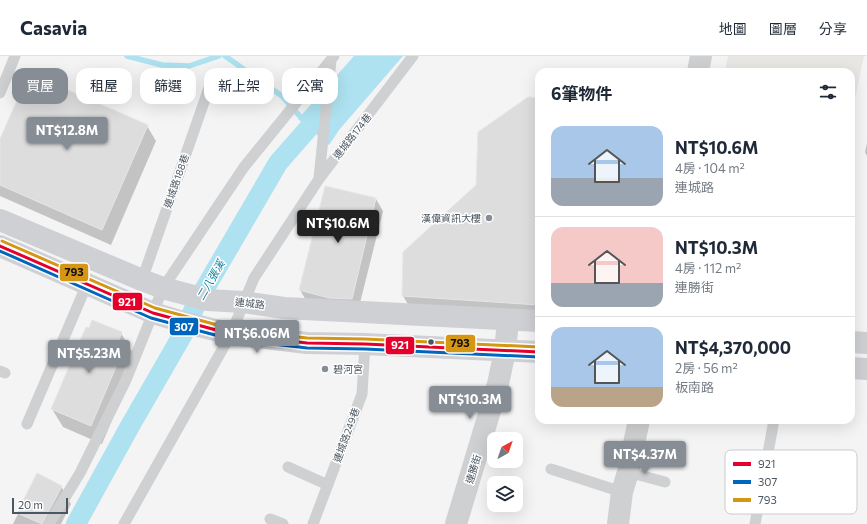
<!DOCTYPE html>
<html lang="zh-TW">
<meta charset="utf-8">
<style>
body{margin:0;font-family:Commissioner,"Noto Sans TC",sans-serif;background:#f6f6f7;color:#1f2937;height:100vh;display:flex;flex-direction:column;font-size:15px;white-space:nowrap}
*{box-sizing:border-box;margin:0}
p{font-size:13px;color:#747a83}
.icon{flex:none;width:22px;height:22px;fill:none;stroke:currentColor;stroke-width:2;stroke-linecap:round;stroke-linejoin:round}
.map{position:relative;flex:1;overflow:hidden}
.sheet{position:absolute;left:535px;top:12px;width:320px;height:356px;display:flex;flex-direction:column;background:#fff;border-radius:12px;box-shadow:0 4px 16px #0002}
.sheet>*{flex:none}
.banner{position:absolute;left:12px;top:12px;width:380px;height:36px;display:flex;gap:8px}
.needle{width:26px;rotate:40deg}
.fabs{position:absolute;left:487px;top:376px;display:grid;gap:8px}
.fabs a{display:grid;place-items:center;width:36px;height:36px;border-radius:8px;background:#fff;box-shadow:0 4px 16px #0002;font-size:20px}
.scale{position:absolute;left:12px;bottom:10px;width:56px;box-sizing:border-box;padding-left:4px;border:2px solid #4a5661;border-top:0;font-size:11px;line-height:14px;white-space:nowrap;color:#4a5661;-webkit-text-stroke:3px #fff;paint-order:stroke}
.price{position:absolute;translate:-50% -34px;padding:0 9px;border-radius:4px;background:#868d94;color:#fff;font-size:13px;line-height:26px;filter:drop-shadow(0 1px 2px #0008)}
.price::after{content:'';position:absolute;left:50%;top:24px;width:12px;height:9px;margin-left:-6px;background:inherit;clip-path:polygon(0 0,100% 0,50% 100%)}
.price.current{background:#222;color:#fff}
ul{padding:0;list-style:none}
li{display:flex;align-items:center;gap:12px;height:100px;padding:0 16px}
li+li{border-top:1px solid #e0e1e3}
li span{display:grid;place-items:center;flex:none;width:112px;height:80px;border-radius:12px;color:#555}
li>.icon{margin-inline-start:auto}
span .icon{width:48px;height:48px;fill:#fffc;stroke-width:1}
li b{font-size:17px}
h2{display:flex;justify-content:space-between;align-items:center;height:48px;padding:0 16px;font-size:17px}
.tag{padding:0 14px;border-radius:12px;background:#fff;box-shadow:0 4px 16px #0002;font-size:14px;line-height:36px}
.tag.current{background:#868d94;color:#fff}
header{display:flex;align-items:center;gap:24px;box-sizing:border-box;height:56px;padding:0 20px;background:#fff;border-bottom:1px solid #e0e1e3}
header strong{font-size:19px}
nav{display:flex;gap:22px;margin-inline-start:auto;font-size:14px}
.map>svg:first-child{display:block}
</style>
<header>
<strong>Casavia</strong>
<nav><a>地圖</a><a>圖層</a><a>分享</a></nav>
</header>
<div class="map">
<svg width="867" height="468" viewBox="0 0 867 468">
<rect width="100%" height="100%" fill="#f4f4f4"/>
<!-- commercial -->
<path fill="#e8e7e3" d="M728,0H864L851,61V16H725Z"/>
<!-- water -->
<path fill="#aee2f0" d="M354,0H403L339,74L329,89L298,63Z"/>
<!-- shadow -->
<path fill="#0003" d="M539,43V264L412,255L403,240L477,130Z
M147,70L156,85L111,189L0,140V85Z
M867,87V100L865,96Z
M376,143L383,155L358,255L307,246L300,234Z
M121,277L132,296L131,319L102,388L63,371L52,353Z
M38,418L61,430L71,448L61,468H13Z"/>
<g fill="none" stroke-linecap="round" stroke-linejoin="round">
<!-- stream -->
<path stroke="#aee2f0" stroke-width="5.5" d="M127,0L162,9L189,10L219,0
M225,0L282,40L305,66"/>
<!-- canal -->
<path stroke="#aee2f0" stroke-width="20" d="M76,468L130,370L183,278L197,246L278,107L327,51"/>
</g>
<!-- building -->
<path fill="#ddddde" stroke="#e5e6e7" d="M29,17L148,69L102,174L0,129V83Z
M528,41L539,42V249L402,240L403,196L476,129L478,76Z
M325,130L376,142L352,243L329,242L299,234Z
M92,264L122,276L114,296L121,299L91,370L51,353L86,271L89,272Z
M37,417L62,430L42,468L17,457Z"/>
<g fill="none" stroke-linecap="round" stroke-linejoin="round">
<!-- service -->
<path stroke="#ced0d2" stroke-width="11" d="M0,37L15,0
M319,122L331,4
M142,224L211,26
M0,315L5,317
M27,368L87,228
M288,411L328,429
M551,413L622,436
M628,416L665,426
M270,463L283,468
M49,468L80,417L126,324L163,232L244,111L334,0
M124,468L231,278L254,222L319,123L413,0
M313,468L362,338L365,288
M755,468L774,364"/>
<!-- minor -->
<path stroke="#ced0d2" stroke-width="22" d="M456,468L498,328L505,295L508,265"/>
<!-- tertiary -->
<path stroke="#ced0d2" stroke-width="22" d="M698,16L701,0
M618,468L622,436L628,416L639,364"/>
<!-- secondary -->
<path stroke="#ced0d4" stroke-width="22" d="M0,164L142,224L163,232L208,244L243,246L284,252L539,265
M0,190L153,257L183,266L231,278L307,287L365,288L539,296
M851,286L867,287
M851,312L867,313"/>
<defs>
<path id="bus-1" d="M0,190L153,257L231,278L307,287L365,288L539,296"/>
<path id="bus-2" d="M0,195L151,262L230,283L307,292L365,293L539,301"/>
<path id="bus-3" d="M2,185L155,252L232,273L307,282L365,283L539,291"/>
</defs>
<!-- bus-1 casing -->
<use href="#bus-1" stroke="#fff" stroke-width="6"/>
<!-- bus-2 casing -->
<use href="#bus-2" stroke="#fff" stroke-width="6"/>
<!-- bus-3 casing -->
<use href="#bus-3" stroke="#fff" stroke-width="6"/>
<!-- bus-1 -->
<use href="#bus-1" stroke="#e4002b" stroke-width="3"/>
<!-- bus-2 -->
<use href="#bus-2" stroke="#0065bd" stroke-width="3"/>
<!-- bus-3 -->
<use href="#bus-3" stroke="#d49613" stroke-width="3"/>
</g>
<!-- markers -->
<g fill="#868d94" stroke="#fff" stroke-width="1.5">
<circle cx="489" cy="162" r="4"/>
<circle cx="325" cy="313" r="4"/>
</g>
<circle fill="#4a5661" stroke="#fff" stroke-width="1.5" cx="431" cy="286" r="3.5"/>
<g text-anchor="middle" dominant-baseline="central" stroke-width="3" stroke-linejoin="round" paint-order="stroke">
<!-- street labels -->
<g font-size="10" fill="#4a5661" stroke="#fff">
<text transform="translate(352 80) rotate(-52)">連城路174巷</text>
<text transform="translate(176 125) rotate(-71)">連城路188巷</text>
<text transform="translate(250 247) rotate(7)">連城路</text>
<text transform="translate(346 379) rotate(-70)">連城路249巷</text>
<text transform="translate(473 413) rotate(-73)">連勝街</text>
</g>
<!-- poi labels -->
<g font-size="10" fill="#4a5661" stroke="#fff" text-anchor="end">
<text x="481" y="162">漢偉資訊大樓</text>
<text x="333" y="313" text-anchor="start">碧河宮</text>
</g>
<!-- water labels -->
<g font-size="11" font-style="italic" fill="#0c7c9b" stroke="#fff">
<text transform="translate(210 224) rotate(-60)">二八張溪</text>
</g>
</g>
<!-- legend -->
<rect x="725" y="394" width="132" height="64" rx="6" fill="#fff" stroke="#c9ccd0" stroke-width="1"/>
<rect x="733" y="406" width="18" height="4" fill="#e4002b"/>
<rect x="733" y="424" width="18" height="4" fill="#0065bd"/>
<rect x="733" y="442" width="18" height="4" fill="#d49613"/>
<g font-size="11" fill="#4a5661">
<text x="758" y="412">921</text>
<text x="758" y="430">307</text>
<text x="758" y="448">793</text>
</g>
<g stroke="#fff" stroke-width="1.5">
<rect x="59" y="207" width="30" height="19" rx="4" fill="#d49613"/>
<rect x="112" y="236" width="31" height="19" rx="4" fill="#e4002b"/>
<rect x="169" y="261" width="30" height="19" rx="4" fill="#0065bd"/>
<rect x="445" y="278" width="31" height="19" rx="4" fill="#d49613"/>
<rect x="385" y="280" width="30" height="19" rx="4" fill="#e4002b"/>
</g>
<g font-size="11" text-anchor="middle" font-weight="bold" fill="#fff">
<text x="127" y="250">921</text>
<text x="184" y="275">307</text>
<text x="400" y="293">921</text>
</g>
<g font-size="11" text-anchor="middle" font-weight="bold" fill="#111">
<text x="74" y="220">793</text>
<text x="460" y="291">793</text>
</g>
</svg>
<div class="fabs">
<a><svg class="needle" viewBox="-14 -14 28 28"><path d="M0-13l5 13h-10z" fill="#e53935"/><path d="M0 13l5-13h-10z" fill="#747a83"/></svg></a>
<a><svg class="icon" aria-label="layers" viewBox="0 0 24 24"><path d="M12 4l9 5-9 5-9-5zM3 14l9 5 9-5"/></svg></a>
</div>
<div class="scale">20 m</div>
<b class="price" style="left:67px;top:95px">NT$12.8M</b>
<b class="price current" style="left:338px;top:188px">NT$10.6M</b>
<b class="price" style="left:257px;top:298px">NT$6.06M</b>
<b class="price" style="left:89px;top:318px">NT$5.23M</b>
<b class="price" style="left:470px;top:364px">NT$10.3M</b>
<b class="price" style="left:645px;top:419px">NT$4.37M</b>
<div class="banner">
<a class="tag current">買屋</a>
<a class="tag">租屋</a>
<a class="tag">篩選</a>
<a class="tag">新上架</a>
<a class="tag">公寓</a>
</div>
<section class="sheet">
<h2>6筆物件<svg class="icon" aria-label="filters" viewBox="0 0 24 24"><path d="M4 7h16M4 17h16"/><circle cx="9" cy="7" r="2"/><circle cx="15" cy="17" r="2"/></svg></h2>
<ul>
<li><span style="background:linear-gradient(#a9c7e8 65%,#9aa5b1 0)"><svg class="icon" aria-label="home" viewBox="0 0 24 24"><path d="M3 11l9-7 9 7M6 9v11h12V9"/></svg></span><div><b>NT$10.6M</b><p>4房 · 104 m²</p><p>連城路</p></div></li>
<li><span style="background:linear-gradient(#f6c9c9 70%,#9aa5b1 0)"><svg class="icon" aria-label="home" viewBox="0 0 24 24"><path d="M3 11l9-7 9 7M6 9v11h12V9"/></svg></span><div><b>NT$10.3M</b><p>4房 · 112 m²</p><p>連勝街</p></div></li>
<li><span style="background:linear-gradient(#a9c7e8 75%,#b9a48a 0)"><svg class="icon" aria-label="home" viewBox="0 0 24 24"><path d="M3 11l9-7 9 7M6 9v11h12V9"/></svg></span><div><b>NT$4,370,000</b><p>2房 · 56 m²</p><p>板南路</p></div></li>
</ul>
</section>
</div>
